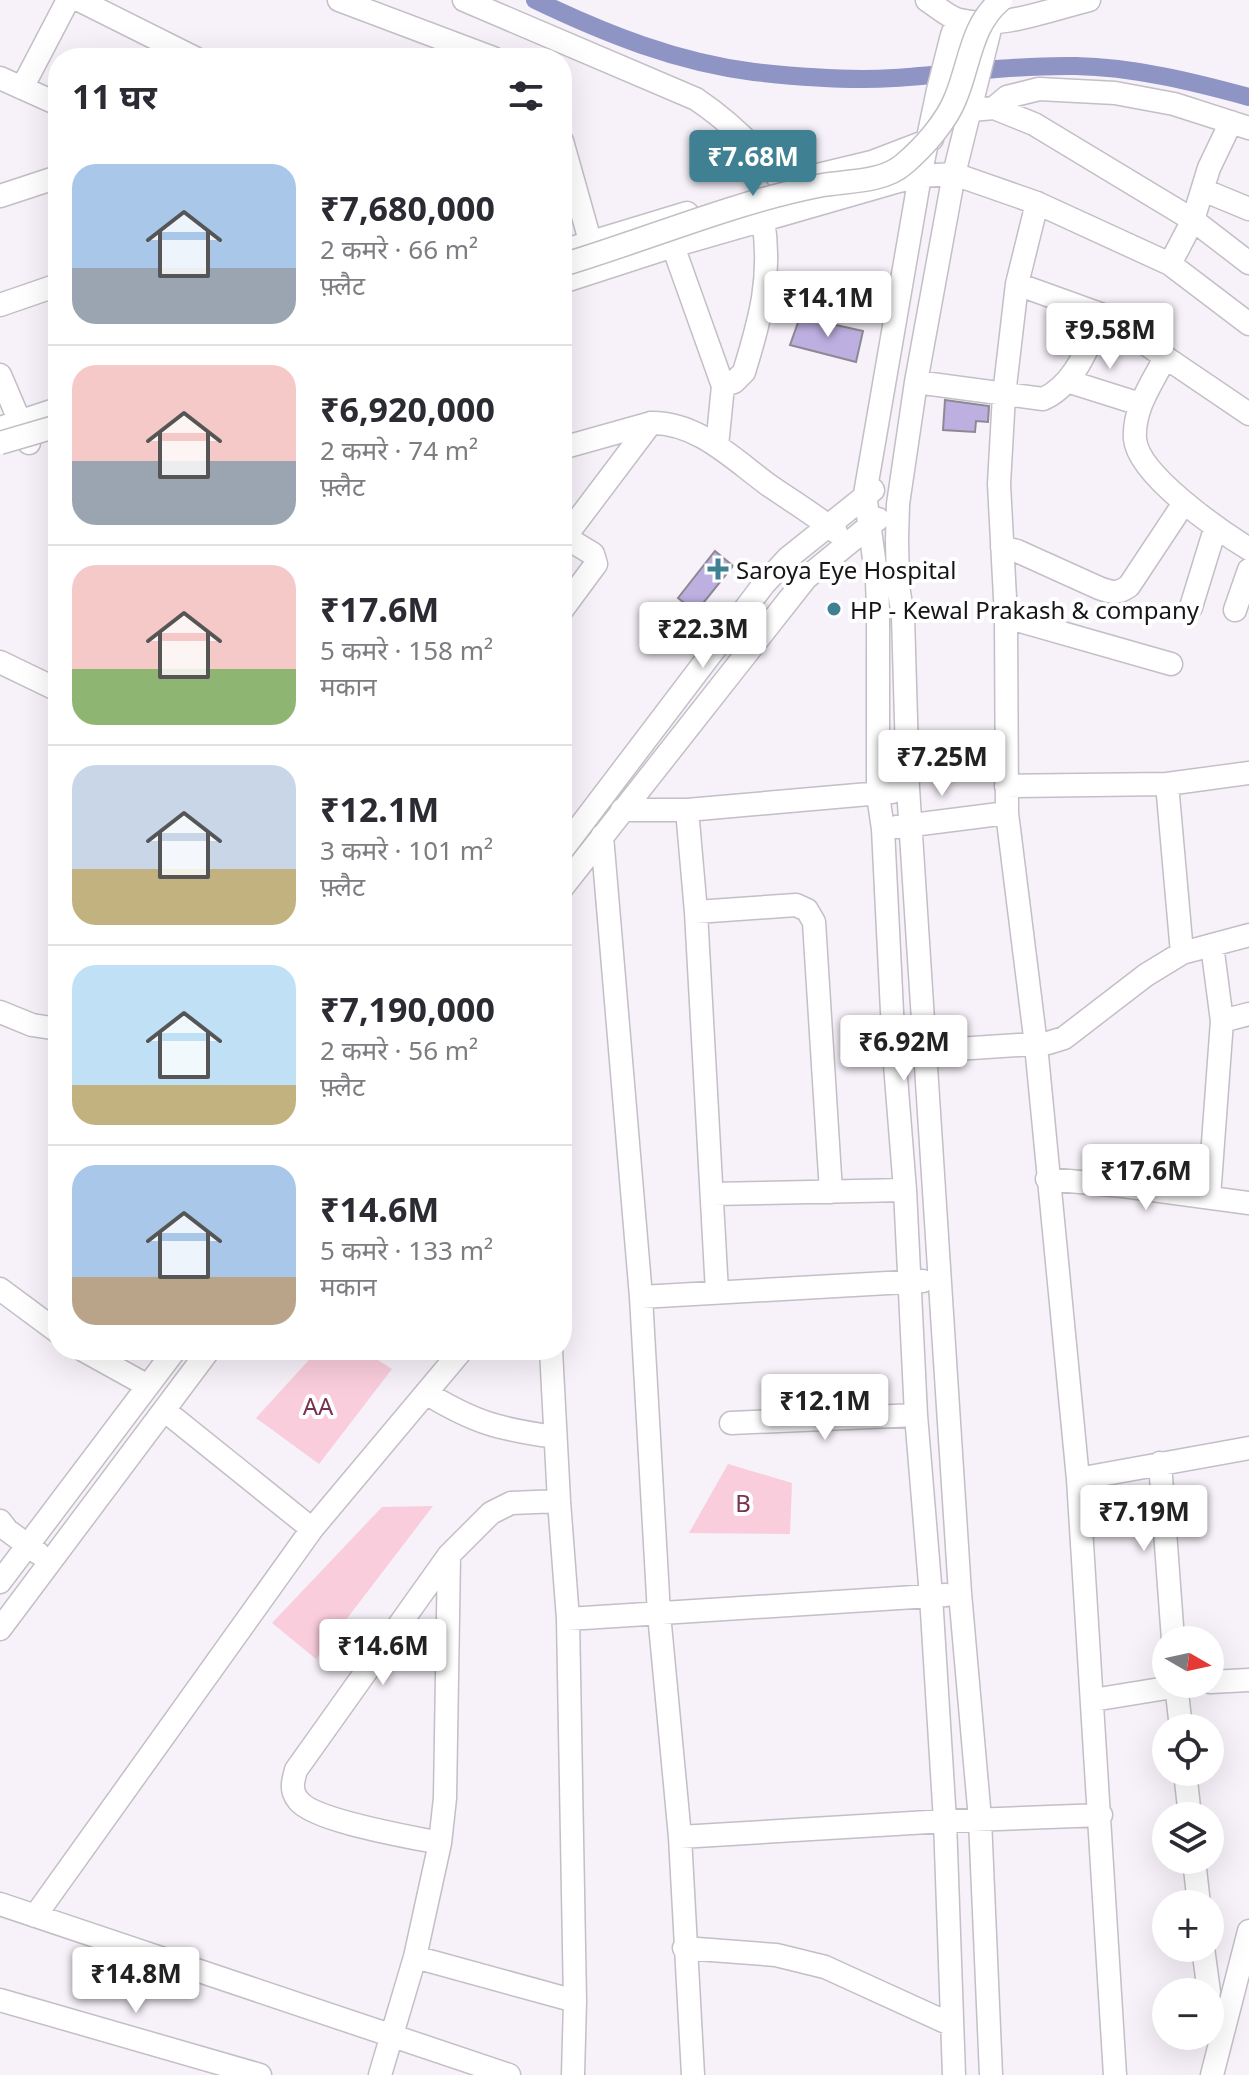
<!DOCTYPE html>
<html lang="hi">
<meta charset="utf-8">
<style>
body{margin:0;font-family:"Noto Sans","Noto Sans Devanagari",sans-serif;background:#f2f2f3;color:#2b2b33;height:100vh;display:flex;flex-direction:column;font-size:30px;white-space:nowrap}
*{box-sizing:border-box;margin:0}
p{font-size:26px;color:#7c7c81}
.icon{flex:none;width:44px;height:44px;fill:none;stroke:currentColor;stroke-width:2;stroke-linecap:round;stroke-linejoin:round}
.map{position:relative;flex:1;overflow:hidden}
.details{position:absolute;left:48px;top:48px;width:524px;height:1312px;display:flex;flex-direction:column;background:#fff;border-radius:32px;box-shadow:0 8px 32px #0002}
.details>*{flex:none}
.needle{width:52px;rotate:99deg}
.controls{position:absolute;left:1152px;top:1626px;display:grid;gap:16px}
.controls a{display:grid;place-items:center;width:72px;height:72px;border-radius:50%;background:#fff;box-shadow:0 8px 32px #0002;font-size:40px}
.price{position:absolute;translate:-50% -68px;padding:0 18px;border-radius:8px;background:#fff;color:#222;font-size:26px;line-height:52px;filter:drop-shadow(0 2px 4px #0008)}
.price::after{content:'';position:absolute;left:50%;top:48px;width:24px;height:18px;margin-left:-12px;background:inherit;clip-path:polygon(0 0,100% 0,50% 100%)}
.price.current{background:#3f8093;color:#fff}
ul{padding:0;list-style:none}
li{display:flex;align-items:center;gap:24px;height:200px;padding:0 24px}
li+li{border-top:2px solid #e1e1e2}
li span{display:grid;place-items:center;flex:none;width:224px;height:160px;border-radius:24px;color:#555}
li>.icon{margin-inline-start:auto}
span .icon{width:96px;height:96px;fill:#fffc;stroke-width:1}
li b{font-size:34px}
h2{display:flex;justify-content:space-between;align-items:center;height:96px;padding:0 24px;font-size:34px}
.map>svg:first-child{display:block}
</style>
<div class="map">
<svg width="1249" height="2075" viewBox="0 0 1249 2075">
<rect width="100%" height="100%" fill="#f7f1f9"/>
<!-- green -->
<path fill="#facddc" d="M318,1350H362L392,1369L319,1464L256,1418Z
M728,1464L792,1483L790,1534L689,1533Z
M433,1506L316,1659L272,1623L382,1507Z"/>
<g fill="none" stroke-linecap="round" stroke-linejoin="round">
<!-- canal -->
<path stroke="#8e94c4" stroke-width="18" d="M535,0C606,34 676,62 754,72C799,77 848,81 894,78C954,74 1015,65 1076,66C1133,67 1194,82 1249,97"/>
</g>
<!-- building -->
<path fill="#bdafe0" stroke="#8c8992" stroke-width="2" d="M800,317L863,331L856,362L790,345Z
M945,400L989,406L988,422L976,421L975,432L943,430Z
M715,551L733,566L696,612L678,598Z"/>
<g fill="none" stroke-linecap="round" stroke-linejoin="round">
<defs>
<path id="minor" d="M79,0L195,58
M339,0L493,58
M464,0L696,99C736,126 770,161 795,203
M927,0C936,6 948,17 959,20C1000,30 1049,10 1089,0
M0,78L58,104
M22,88L68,0
M994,108L1007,97L1039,89L1115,93L1174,104L1249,128
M971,110L994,108L1034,124L1193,220L1249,263
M562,141L594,255
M793,181L872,162L932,139
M1203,190L1249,209
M0,196L58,177
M1037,203L1017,284L1004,395L999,484L1006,617L1007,813L1036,1045L1078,1479L1115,2075
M673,246L723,386L717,446
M562,251L687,213
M1170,264L1193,220L1209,168L1231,122
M562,282L673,246L899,181L920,176L954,174L1037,203L1170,264L1249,324
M1017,284L1103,315L1249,414
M0,305L58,285
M1165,358C1152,383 1133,409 1135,439C1138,475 1220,531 1249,549
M0,375L29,443
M1067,381L1140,404
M916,382L1043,399C1075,385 1088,346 1103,315
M723,386L734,382L744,372C761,317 772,276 763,219
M0,428L58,409
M562,448L651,423C698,422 734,460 770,486C792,501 815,515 836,532
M562,541L651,423
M1002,547L1017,551L1099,588C1112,593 1118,594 1129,586L1184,503
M1191,607L1215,529
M562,610L596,564L593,554L565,537
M1235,610L1249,570
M1006,617L1171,664
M0,662L58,690
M1167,784L1182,953
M1006,786L1167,784L1249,773
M622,810H687L892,792
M687,810L696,912L717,1292
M897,827L1007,813
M602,836L641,1297L659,1614L680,1837L693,2075
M562,850L764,584L788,558L873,490
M562,888L806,578L878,519
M696,912L796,905L807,910L814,922L831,1192
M0,1012L32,1025L58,1029
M1222,1021L1249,1014
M911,1052L1048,1043L1064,1038L1146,975L1182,953L1249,935
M1047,1179L1123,1186L1249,1203
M712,1194L905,1190
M1209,1197L1222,1021L1212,945
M0,1289L58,1332
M641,1297L923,1281
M83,1350L148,1386
M551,1350L559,1501L568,1619L575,2001L573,2075
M426,1393C475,1423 499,1429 555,1437
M164,1410L312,1529
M731,1423L916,1415
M1160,1463L1173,1640
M1078,1479L1249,1448
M0,1521L7,1530L38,1553
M0,1582L175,1350
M568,1619L946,1595
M0,1629L209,1350
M1210,1682L1249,1680
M1176,1684L1181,1728
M1093,1700L1191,1684
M1185,1772L1190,1816
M680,1837L945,1821L1101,1815
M440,1843C411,1837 313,1821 298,1800C290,1790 293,1781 296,1770L449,1555L491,1513L511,1503L559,1501
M1194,1860L1199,1904
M0,1904L509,2075
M35,1916L312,1529L462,1350
M684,1948L776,1955L825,1967L950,2024
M1203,1948L1209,1992
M415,1957L575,2001
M0,2000L260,2075
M380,2075L415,1957L440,1843L445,1798L449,1555
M954,2075L945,1821L931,1596L916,1415L905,1190L894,1052L883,829L878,795V612L877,580L865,494L920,176L938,90L952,35L958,20
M991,2075L980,1819L960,1593L925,1051L908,788L903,616L898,586L897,540L898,504L916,382L954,174L992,21
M1212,2075L1249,1931"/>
</defs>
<!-- minor casing -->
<use href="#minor" stroke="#c4bec6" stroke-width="25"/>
<!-- minor -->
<use href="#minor" stroke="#fff" stroke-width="22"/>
<defs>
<path id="minor-bridge" d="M562,265C649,239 734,202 823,185C848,181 884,182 904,164C924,147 947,121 956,97C970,63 971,25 1001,0
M0,443L58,426"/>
</defs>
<!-- minor-bridge casing -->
<use href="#minor-bridge" stroke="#c4bec6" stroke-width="25" stroke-linecap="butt"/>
<!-- minor-bridge -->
<use href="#minor-bridge" stroke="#fff" stroke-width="22"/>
</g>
<!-- markers -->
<g fill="#3f8093" stroke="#fff" stroke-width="3">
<path d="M714 557h8v8h8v8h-8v8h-8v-8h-8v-8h8z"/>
<circle cx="834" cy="609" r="8"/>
</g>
<g text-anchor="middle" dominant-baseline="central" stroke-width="8" stroke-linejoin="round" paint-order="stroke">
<!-- poi labels -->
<g font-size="24" fill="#171517" stroke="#fff" text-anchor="start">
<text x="736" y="569">Saroya Eye Hospital</text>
<text x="850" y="609">HP - Kewal Prakash &amp; company</text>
</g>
<!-- park labels -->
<g font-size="24" fill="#77334f" stroke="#fff">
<text x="318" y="1405">AA</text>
<text x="743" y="1502">B</text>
</g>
</g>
</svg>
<div class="controls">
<a><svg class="needle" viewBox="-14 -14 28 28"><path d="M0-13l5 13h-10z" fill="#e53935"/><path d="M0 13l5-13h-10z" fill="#7c7c81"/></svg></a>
<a><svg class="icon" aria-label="locate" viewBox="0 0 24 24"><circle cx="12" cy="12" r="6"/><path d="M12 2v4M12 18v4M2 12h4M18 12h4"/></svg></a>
<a><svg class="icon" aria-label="layers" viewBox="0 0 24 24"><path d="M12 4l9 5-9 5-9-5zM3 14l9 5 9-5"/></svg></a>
<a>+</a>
<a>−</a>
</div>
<b class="price current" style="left:753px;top:198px">₹7.68M</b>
<b class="price" style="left:828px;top:339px">₹14.1M</b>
<b class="price" style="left:1110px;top:371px">₹9.58M</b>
<b class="price" style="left:703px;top:670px">₹22.3M</b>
<b class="price" style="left:942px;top:798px">₹7.25M</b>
<b class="price" style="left:904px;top:1083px">₹6.92M</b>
<b class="price" style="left:1146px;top:1212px">₹17.6M</b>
<b class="price" style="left:825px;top:1442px">₹12.1M</b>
<b class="price" style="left:1144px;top:1553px">₹7.19M</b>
<b class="price" style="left:383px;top:1687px">₹14.6M</b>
<b class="price" style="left:136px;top:2015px">₹14.8M</b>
<section class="details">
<h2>11 घर<svg class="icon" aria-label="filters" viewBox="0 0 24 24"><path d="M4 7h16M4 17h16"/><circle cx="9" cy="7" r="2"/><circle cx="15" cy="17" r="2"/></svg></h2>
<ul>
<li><span style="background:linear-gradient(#a9c7e8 65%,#9aa5b1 0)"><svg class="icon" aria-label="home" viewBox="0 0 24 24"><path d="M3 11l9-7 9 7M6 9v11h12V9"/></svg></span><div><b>₹7,680,000</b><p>2 कमरे · 66 m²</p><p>फ़्लैट</p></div></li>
<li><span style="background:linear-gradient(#f6c9c9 60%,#9aa5b1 0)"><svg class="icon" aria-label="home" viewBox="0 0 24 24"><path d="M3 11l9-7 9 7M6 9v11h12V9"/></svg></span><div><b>₹6,920,000</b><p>2 कमरे · 74 m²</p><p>फ़्लैट</p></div></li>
<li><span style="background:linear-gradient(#f6c9c9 65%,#8fb573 0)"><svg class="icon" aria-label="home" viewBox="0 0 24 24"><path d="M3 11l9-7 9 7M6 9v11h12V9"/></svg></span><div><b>₹17.6M</b><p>5 कमरे · 158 m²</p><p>मकान</p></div></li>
<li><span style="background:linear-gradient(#c9d6e8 65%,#c2b280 0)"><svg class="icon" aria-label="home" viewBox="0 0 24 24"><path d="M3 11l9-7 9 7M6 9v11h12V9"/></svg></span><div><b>₹12.1M</b><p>3 कमरे · 101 m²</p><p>फ़्लैट</p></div></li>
<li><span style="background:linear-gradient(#bfe0f5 75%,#c2b280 0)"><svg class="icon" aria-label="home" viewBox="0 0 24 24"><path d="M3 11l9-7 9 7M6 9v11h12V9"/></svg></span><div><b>₹7,190,000</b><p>2 कमरे · 56 m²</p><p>फ़्लैट</p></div></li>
<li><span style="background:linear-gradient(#a9c7e8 70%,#b9a48a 0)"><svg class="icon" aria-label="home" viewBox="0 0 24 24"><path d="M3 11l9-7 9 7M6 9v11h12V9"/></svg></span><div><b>₹14.6M</b><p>5 कमरे · 133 m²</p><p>मकान</p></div></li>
</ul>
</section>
</div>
